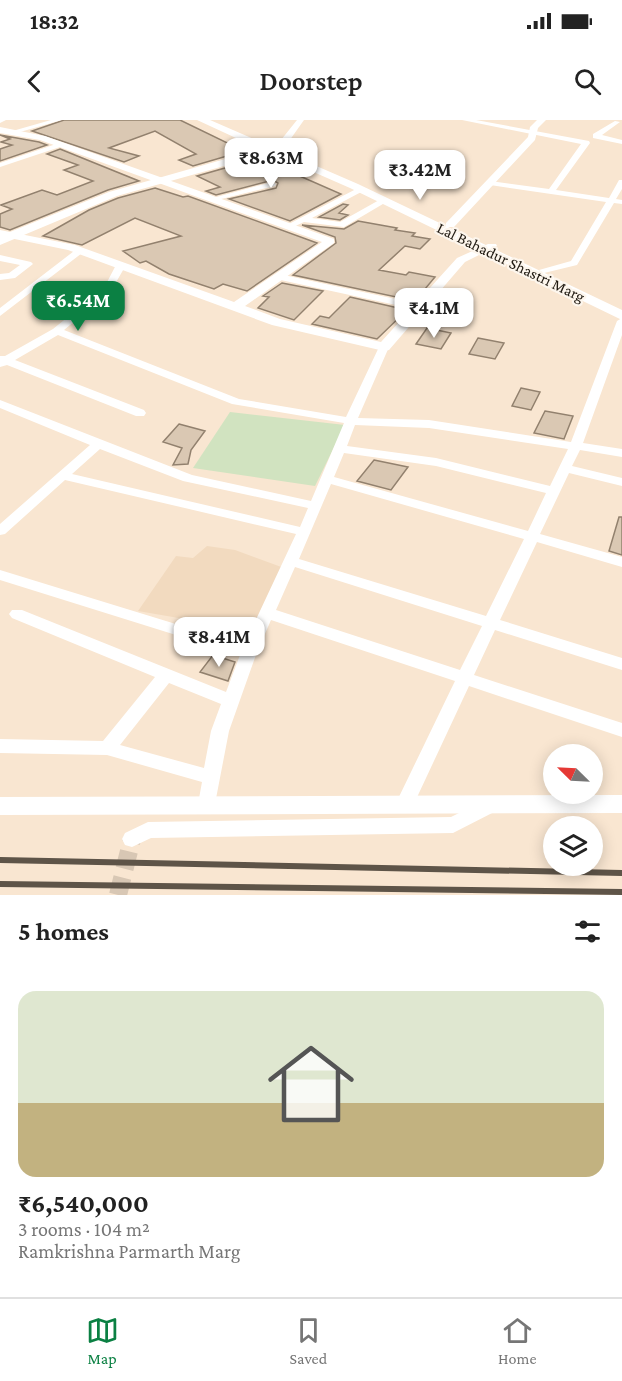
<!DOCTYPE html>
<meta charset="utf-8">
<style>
body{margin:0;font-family:"Crimson Pro",serif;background:#f2f2f2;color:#222;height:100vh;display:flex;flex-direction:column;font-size:22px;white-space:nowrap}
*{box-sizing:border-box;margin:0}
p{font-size:20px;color:#767676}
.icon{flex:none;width:33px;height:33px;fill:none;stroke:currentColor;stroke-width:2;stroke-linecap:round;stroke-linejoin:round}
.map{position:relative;height:775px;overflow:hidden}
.details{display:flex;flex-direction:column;background:#fff;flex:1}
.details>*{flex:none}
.needle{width:39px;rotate:294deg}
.controls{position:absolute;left:543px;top:624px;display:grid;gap:12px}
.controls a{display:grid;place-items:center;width:60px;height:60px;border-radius:50%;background:#fff;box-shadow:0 3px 15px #0003;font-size:30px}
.price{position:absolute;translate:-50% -51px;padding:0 14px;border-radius:12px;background:#fff;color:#222;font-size:20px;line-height:39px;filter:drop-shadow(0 2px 3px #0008)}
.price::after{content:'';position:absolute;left:50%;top:36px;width:18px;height:14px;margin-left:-9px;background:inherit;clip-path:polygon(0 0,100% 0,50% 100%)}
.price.current{background:#0b8043;color:#fff}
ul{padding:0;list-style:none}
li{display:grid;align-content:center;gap:12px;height:318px;padding:0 18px}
li span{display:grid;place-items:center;height:186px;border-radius:18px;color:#555}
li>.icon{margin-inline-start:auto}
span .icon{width:108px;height:108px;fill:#fffc;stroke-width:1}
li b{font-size:26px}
h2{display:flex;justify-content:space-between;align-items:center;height:72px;padding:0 18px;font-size:26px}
.status{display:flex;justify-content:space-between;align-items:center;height:42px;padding:0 30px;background:#fff;direction:ltr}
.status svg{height:16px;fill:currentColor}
header{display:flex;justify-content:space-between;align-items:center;height:78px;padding:0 18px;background:#fff;font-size:27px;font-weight:600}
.tabs{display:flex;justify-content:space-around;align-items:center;height:84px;border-top:2px solid #e0e0e0;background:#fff;font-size:16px;color:#767676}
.tabs a{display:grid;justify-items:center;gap:3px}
.tabs .current{color:#0b8043}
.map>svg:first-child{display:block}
</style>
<div class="status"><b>18:32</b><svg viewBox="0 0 49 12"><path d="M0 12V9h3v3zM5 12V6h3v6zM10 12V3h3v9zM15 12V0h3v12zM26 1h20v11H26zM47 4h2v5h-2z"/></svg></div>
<header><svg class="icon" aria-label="back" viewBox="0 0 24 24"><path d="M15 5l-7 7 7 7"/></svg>Doorstep<svg class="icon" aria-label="search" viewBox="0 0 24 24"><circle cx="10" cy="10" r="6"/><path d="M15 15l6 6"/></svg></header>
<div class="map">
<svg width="622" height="775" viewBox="0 0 622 775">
<rect width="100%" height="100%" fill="#f9e6d1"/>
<!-- built -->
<path fill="#f2dabf" d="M207,426L235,430L284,448L254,511L138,491L176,436L193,438Z"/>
<!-- green -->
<path fill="#d1e3c0" d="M230,292L345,305L315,366L193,348Z"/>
<!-- building -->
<path fill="#dac8b3" stroke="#92816e" stroke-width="1.5" d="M64,0H180L244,31L193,46L179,40L196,34L155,11L109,28L139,36L124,42L32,11Z
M0,15L39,22L47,25L0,41V29L12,25L1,22L10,19Z
M60,29L139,61L108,70L10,110L0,107V94L12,89L1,85L42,70L57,75L93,61L64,50L78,45L47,34Z
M260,38L302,57L341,74L290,101L229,79L276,68L278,63L273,60L216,75L206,71L220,67L197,56Z
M155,68L183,77L188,76L317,123L247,171L223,164L214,169L169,154L146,141L140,143L123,131L181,116L135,98L82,125L43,116L89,90L118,78Z
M343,84L348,85L339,93L348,95L340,100L319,97Z
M358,101L397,108L395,110L415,113L412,116L430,119L420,129L405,126L379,150L406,155L409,152L435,157L415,181L293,155L336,123L335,117L302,105L344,109Z
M282,163L323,171L294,200L258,188L269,177L263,176Z
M350,177L407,190L377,219L312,204L320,196L329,198Z
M427,208L451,213L441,229L416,224Z
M478,218L504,223L495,239L469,234Z
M521,268L540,272L531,290L512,286Z
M545,291L573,296L564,319L534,313Z
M179,304L205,311L191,330L188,344L173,345L182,328L163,322Z
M374,340L408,347L391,370L357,361Z
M619,397H622V435L609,431Z
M213,535L235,542L228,561L200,552Z"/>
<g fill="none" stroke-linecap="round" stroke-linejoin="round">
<!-- minor-tunnel -->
<path stroke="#d8c7b4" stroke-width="18" stroke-dasharray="18 9" stroke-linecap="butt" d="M118,775L132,719"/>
<!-- minor -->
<path fill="#fff" fill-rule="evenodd" d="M0,0H6L0,3Z
M51,0H62L13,14L9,12Z
M297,0H304L287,24L270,27V23L281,20Z
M462,0H476L589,21L590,23L556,70L609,78L619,60H622V69L616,79L622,80V84L614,83L577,145L544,153L539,150L571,141L606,82L490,65L486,63L490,61L549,69L581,24Z
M615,1L620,2L602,15L622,20V24L593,18V14Z
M59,23L66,25L0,47V43Z
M272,62L276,64L275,66L213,81L209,79Z
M358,68L365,70L312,98L340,102L381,79L388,81L344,107L304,102L289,109L285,106Z
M78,128L86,130L0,196V188Z
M0,135L31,142L33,144L15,158L0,160V154L9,153L20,145L0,141Z
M121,142L126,145L111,171L64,210L239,279L346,297L379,227L384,224L389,227L358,298L429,300L571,322L617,201L622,198V215L583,323L622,329V337L580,330L572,346L622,358V366L569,353L540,414L622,437V447L537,422L500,500L622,538V550L495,510L474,555L622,603V617L469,566L412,688L405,691L398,688L396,683L455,561L271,500L257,532L229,611L214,689L207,692L200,689L198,684L202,662L107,635L0,633V619L103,621L155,557L12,498L9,494L12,490H22L226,572L240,535L0,460V450L244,525L296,414L65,360L5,414L0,415V404L90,325L0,288V280L192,355L311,381L344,303L232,284L58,215L15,240L144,290L146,293L144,296H136L7,245L0,247V236H5L53,209L100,171L82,170L47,197H39V193C64,174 72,161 105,166L116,145ZM355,305L429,308L568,329L550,366L436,338L347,326ZM100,329L183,361L308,388L300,407L72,354ZM344,333L436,346L546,373L528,411L334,357ZM331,364L524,419L486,496L299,439ZM295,447L482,506L460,550L276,490ZM169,563L221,584L211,611L204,648L120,625Z
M279,154L419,184L424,187L419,190L276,159V155Z
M491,677L498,680L500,685L498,690L453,713L151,718L132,727L125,725L122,719L125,713L148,702L451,697Z"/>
<!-- tertiary -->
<path fill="#fff" fill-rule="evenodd" d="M537,0H546L538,8L535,20L454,107H446V103L528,17L530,7Z
M0,7L45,16L334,119V123L245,186L280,199L381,222L457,138L488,124H496L497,126L465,142L389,230L384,231L272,205L68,130L0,116V110L75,125L234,182L322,122L40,20L0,13Z
M622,675V693L0,695V677Z"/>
<!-- secondary -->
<path fill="#fff" fill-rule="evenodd" d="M197,0H210L358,64L622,190V200L350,68L270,33L117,76L0,125V116L109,72L260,29Z"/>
<!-- rail -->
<path stroke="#5e5448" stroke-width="6" d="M0,740L622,753
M0,764L622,772"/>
</g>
<g text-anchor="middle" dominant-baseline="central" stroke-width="4.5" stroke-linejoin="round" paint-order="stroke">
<!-- far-street labels -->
<g font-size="16" fill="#1f1911" stroke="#fdf6ed">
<text transform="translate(511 142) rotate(26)">Lal Bahadur Shastri Marg</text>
</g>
</g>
</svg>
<div class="controls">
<a><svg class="needle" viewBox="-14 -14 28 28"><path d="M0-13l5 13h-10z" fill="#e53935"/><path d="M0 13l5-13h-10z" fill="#767676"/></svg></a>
<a><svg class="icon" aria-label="layers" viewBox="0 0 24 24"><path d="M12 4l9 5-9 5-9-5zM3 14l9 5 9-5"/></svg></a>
</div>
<b class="price" style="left:271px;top:69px">₹8.63M</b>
<b class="price" style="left:420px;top:81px">₹3.42M</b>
<b class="price current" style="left:78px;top:212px">₹6.54M</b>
<b class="price" style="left:434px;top:219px">₹4.1M</b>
<b class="price" style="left:219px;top:548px">₹8.41M</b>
</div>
<section class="details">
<h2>5 homes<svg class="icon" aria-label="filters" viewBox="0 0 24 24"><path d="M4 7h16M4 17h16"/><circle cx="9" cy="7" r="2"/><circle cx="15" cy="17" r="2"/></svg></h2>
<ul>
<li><span style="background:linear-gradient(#dfe7d0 60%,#c2b280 0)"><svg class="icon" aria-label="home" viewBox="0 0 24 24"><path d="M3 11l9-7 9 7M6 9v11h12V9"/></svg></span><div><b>₹6,540,000</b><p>3 rooms · 104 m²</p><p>Ramkrishna Parmarth Marg</p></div></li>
</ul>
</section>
<nav class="tabs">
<a class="current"><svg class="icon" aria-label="map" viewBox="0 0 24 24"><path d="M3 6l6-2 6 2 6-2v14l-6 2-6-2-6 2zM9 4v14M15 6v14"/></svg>Map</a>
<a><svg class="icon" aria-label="saved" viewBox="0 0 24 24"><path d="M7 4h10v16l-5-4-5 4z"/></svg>Saved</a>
<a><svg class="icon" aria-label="home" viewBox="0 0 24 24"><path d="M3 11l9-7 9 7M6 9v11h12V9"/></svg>Home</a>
</nav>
